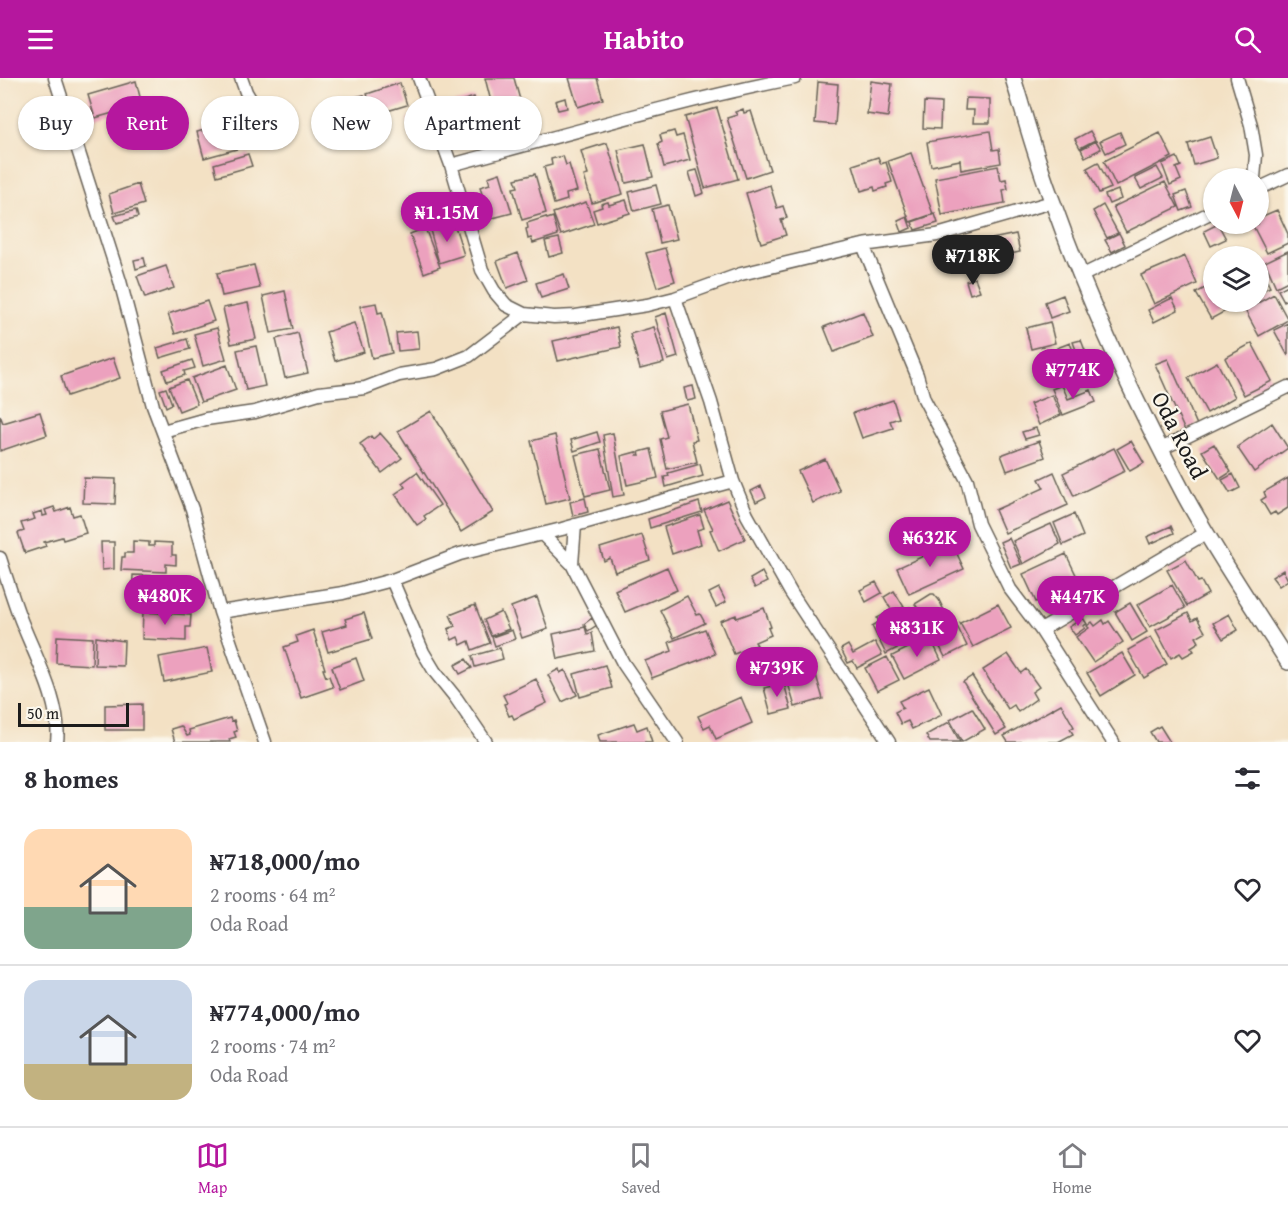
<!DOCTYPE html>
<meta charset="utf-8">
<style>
body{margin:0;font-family:"Gentium Book Plus",serif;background:#f7f7f7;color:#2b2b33;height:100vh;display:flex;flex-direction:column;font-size:22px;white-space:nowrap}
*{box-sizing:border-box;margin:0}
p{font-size:20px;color:#7c7c81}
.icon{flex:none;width:33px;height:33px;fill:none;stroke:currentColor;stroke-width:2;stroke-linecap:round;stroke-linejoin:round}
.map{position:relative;height:664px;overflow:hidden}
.sheet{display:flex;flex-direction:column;background:#fff;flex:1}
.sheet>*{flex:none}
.guide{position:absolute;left:18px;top:18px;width:600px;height:54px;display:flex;gap:12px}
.needle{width:39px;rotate:173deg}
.tools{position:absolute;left:1203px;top:90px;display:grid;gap:12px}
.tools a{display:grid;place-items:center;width:66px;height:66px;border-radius:50%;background:#fff;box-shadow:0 2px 4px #0004;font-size:30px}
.scale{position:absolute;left:18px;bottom:15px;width:111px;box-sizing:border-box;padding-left:6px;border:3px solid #1c1c1c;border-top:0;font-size:16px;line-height:21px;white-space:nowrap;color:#1c1c1c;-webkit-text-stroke:4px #fbf7ec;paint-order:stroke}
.price{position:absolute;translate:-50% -51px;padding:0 14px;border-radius:21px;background:#b5179e;color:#fff;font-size:20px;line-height:39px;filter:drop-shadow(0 2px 3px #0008)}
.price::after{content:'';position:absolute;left:50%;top:36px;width:18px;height:14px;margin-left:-9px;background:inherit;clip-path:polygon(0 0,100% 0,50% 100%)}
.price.on{background:#222;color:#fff}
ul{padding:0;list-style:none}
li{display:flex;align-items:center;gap:18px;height:150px;padding:0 24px}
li+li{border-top:2px solid #e1e1e2}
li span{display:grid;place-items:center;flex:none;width:168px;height:120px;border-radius:18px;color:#555}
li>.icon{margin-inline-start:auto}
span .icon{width:72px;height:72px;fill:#fffc;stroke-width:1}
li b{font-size:26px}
h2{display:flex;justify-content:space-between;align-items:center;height:72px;padding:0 24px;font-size:26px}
.tag{padding:0 21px;border-radius:27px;background:#fff;box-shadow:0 2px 4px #0004;font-size:21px;line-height:54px}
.tag.on{background:#b5179e;color:#fff}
header{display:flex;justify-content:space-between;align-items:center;height:78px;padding:0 24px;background:#b5179e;color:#fff;font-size:27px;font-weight:700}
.menu{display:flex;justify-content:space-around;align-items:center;height:84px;border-top:2px solid #e1e1e2;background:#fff;font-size:16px;color:#7c7c81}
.menu a{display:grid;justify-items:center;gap:3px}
.menu .on{color:#b5179e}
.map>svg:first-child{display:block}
</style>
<header><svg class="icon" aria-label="menu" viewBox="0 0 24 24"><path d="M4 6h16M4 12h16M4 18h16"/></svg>Habito<svg class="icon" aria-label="search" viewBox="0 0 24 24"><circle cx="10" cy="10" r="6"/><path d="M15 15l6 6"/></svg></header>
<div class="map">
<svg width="1288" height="664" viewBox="0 0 1288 664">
<rect width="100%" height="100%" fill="#fbf7ec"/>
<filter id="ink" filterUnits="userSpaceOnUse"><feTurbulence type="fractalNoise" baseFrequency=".0167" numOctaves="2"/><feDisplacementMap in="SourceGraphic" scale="12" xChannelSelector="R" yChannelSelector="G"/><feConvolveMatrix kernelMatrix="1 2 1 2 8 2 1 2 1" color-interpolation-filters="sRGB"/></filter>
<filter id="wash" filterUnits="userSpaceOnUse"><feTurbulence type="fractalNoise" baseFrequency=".008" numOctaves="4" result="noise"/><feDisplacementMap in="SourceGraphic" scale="24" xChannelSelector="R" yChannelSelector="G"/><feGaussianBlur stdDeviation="1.35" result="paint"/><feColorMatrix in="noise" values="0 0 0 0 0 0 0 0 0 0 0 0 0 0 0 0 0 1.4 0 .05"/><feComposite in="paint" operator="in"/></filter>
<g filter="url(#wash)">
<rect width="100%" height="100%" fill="#f3e1c4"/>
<g id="blocks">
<!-- building -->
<path fill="#eca1be" d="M485,0H514L525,40L497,47Z
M569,0H597L603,21L578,29Z
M136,3L142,27L95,40L88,17Z
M871,3L892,6L888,39L867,36Z
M818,4L838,6L835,47L815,45Z
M400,5L407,27L374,37L367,16Z
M364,17L372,51L350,56L342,22Z
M474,19L486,60L467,66L456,31H454L458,43L451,45L446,30L455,25Z
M565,20L567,30L558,32L555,23Z
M966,20L990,21V45H973L974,32H965Z
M924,24L941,25L940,51L923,50Z
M717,30L738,101L705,110L685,39Z
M743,31L744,35L751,33L770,92L746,100L727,40L737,37L735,34Z
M419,36L423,44L410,49L407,41Z
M230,45L231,47L237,45L241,57L234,60L237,71L204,80L197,54Z
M674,53L676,59L683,57L690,82L664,89L658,66L662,64L660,57Z
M990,53L993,72L999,71L1001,85L961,92L960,82L931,88L927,64Z
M1090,53L1095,62L1080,70L1075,61Z
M1120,54L1125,66L1106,75L1100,63Z
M1160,55L1172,79L1116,108L1104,83Z
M1210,59L1217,80L1194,87L1188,66Z
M1096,63L1101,71L1085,79L1081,71Z
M607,65L623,116L592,125L584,98L588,97L581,73Z
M645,66L653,99L626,105L618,72Z
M911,75L933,136L910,144L888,83Z
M248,76L252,88L217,98L214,86Z
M563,78L566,87L569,86L577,113L566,116L567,122L554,126L544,89L552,87L551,81Z
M878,79L881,86L886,84L892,104L886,106L887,109L875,113L874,109L861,113L853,87Z
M1177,79L1181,88L1176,90L1181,102L1170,107L1162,86Z
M1098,84L1111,110L1099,115L1087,90Z
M998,88L1001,102L1006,101L1008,111L1003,112L1005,125L942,137L935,100Z
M1157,89L1163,100L1141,111L1135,100Z
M697,92L704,115L696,118L689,94Z
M500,95L512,135L489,141L480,109L490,106L488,99Z
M535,96L546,135L522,142L513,110L518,109L515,101Z
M1165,104L1178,129L1126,154L1113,129Z
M138,106L144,126L114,135L109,116Z
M656,107L661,126L634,133L629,114Z
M770,107L777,130L783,128L787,140L781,142L786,157L761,165L746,115Z
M1118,112L1121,121L1109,126L1105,117Z
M1186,113L1192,129L1181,133L1175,117Z
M626,122L630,135L597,145L593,132L602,129L601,126L608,124L609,127Z
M586,124L594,146L561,157L553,135Z
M668,127L677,161L660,165L652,131Z
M1103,127L1118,155L1107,160L1093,133Z
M136,132L138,139L117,145L114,138Z
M1277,132L1288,156V165L1267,175L1252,146H1258V140Z
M935,136L938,145L915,152L912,144Z
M546,139L547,141L553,139L558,157L533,165L531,160L528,161L526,151L528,150L527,145Z
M907,139L911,150L902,154L898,143Z
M454,145L464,177L439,185L430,152Z
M1218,146L1226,161L1211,168L1204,153Z
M425,150L440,189L424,195L410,156Z
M1119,155L1125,167L1112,174L1105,162Z
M1016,156L1020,174L991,180L987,162Z
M559,160L563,175L549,179L545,163Z
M665,170L675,203L657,209L646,175Z
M1288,173V203L1276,209L1265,184Z
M518,175L528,202L507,210L497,183Z
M1185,178L1197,206L1154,226L1141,197Z
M144,180L146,188L136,191L134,182Z
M1258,185L1270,209L1258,214Z
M254,187L260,210L222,218L217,195Z
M166,188L174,210L145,220L137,198Z
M564,196L569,211L541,220L536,205Z
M975,200L980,213L970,216L966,203Z
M1214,205V224H1228L1231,230L1211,241L1196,215Z
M1288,207V221L1284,223L1278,212Z
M285,213L293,251L271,255L263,218Z
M1274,216L1288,242L1259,258L1245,232Z
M1063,217L1069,233L1050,240L1045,224Z
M1172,220L1178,232L1154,244L1148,232Z
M207,223L214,243L175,256L168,236Z
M248,225L256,261L231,266L223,230Z
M376,225L378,235L382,234L392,275L372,280L360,228Z
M863,234L873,259L834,274L824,249Z
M666,235L678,279L668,282L655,239Z
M1050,244L1055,265L1031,271L1026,250Z
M354,245L364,274L335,283L326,254Z
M1288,245V278L1274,252Z
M617,249L621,269L558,283L553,263Z
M654,249L664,285L640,291L630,256Z
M217,250L226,281L203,288L194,256Z
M417,253L419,271L398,273L396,255Z
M298,255L308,295L285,300L276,261Z
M187,261L190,271L160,280L157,270Z
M1081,262L1091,288L1083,291L1073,264Z
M1070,265L1082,296L1069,301L1057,270Z
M1252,265L1272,303L1244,317L1225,280Z
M256,268L265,308L246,312L237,272Z
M113,280L120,300L67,318L61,298Z
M1168,281L1197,347L1185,353L1155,286Z
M192,282L195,290L184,293L185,297L167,303L163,292Z
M1217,284L1235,319L1207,335L1188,300Z
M227,287L236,312L201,324L192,300Z
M187,302L197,326L179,333L169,309Z
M1062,307L1068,321L1091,312L1096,324L1063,337L1052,311Z
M693,308L696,321L687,323L684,310Z
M166,310L172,326L166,329L160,312Z
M1052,317L1061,337L1039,347L1030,326Z
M893,322L899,340L890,343L893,350L862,360L853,335Z
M688,326L697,362L692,363L697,384L667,391L660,361L667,359L660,333Z
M431,333L493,434L461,454L398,353Z
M40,334L47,357L0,373V337L3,345Z
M1272,345L1288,370L1254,394L1237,369Z
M1036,350L1039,357L1025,361L1022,354Z
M597,354L600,364L574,373L571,362Z
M380,355L402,380L382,395L360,366L371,358L373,361Z
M613,355L624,417L613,419L603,357Z
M555,357L570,420L546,426L531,363Z
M1039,363L1045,379L1007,393L1001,377Z
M1131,363L1144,385L1130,393L1117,371Z
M1214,366L1231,394L1220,401L1202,373Z
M1114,370L1125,393L1074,418L1063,395Z
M600,371L610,412L585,418L575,377Z
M651,371L658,400L627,407L621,378L636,374L637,377H640L639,374Z
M825,381L840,413L813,425L798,393Z
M700,386L703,398L666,409L664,399L669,398L668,395Z
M417,394L440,427L424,438L426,441L417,447L395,416L405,409L402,405Z
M1054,394L1068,427L1005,455L995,432L1044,410L1039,401Z
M1233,396L1240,410L1230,415L1222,402Z
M84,400L116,401L115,426L83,425Z
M1288,400V430L1277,437L1275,434L1270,437L1261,422L1266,419L1264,414Z
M761,408L766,419L756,424L751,413Z
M585,420L588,434L573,438L570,424Z
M727,422L745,461L719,473L710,452L713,451L704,432Z
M699,424L702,434L650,450L648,441Z
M54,429L56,434L70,429L73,438L80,436L86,455L63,462L62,459L44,464L46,468L25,475L18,455L24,453L21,445L35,441L33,436L42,433L43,438L47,437L45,432Z
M1074,436L1083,458L1063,467L1054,445Z
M700,437L704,450L697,452L701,466L672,476L664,449Z
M1051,446L1060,466L1023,486L1013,463Z
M1171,448L1174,455L1150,466L1147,459Z
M642,457L650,482L615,494L610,480L604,483L600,470Z
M1009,460L1021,486L1011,490L1000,464Z
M133,463L149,464V468H154V464L172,465V477H176V487L166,486V494L121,492L122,479H125V475H133Z
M101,464H114V491L102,492Z
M952,465L964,491L909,516L897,490Z
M1066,476L1079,503L1036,524L1023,496Z
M1186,482L1198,504L1201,503L1208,516L1187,528L1167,492Z
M667,489L677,512L625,534L615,512Z
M1283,492L1288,502L1279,508L1272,499Z
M762,494L767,504L755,510L750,501Z
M133,497L183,499V506L192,507L191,516L183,515L182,521L132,519Z
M876,504L882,515L866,524L860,512Z
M1172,507L1185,530L1150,549L1137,527Z
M719,510L726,524L716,529L709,515Z
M894,513L904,529L893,535L884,519Z
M931,516H934L939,522L949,543L932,553L915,526Z
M687,518L697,537L700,536L705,545L674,560L660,532Z
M537,519L548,551L522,560L511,529Z
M1130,525L1147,554L1132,563L1115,534Z
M998,526L1011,550L973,569L960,545Z
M475,527L490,565L472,572L469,563L461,567L458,559L452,562L448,551L455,548L450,537Z
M910,529L924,556L886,576L872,548L879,544L877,540L891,533L893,537Z
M764,530L771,549L768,550L771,557L755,564L757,567L734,576L720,543L736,537L737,540Z
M143,534L191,537L190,549H186V563L142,561Z
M501,534L509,551L491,558L484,542Z
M364,535L372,561L328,574L322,554L347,547L345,541Z
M1188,535L1192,543L1197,540L1205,554L1196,559L1199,564L1191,569L1194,573L1183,579L1180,575L1171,580L1156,552Z
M1229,536L1238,552L1223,561L1213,545Z
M592,540L597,547L588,553L584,546Z
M1083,540L1087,546L1083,548L1085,550L1075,557L1069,549Z
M1103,542L1105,546L1109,543L1123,564L1093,584L1076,559L1089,550L1087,548L1092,544L1095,548Z
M956,546L967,568L945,579L934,557Z
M585,549L587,556L592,555L595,573L558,581L553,556Z
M705,551L715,576L652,600L645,583L672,573L669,564Z
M313,552L325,591H323L326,599L329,598L333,609L301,620L284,569L298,564L296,558Z
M512,552L515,561L495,568L492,559Z
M57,558L93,560L92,587L56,585Z
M96,559L124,563L123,588L95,587Z
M930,559L941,582L904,601L892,578Z
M1151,559L1167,586L1144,600L1128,572Z
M875,564L882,577L857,590L853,583L848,585L841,571L848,567L853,576Z
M207,570L212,594L164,604L159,579Z
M500,570L503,581L475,589L472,578Z
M1122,575L1135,597L1101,618L1087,595Z
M1008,576L1021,595L1026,591L1039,609L1032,614L1036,621L1018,634L1014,627L1008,631L983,592Z
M887,579L899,602L877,613L865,590Z
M356,580L364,603L340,612L332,589Z
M466,581L472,590L460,596L455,587Z
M605,587L612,610L580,619L574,596Z
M559,591L560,595L565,592L577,617L562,624L548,597Z
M816,597L823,621L795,629L788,605Z
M972,598L1006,651L996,657L963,604Z
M536,601L547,625L514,641L512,637L509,638L504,626L507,625L503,617Z
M784,605L791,631L771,636L764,610Z
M929,609L942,637L912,651L908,643L901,646L895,634L903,630L899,623Z
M741,619L752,645L716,661L710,647L704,650L698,638Z
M142,626V652H105V627Z
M1061,626L1074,649L1070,651L1073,656L1058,664H1008L1004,658Z
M972,630L985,651L962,664L950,642Z
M230,640L231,643L234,642L237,653L234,654L236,659L229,661L230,664H175L171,651L181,648L187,658L190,657L189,652Z
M949,644L960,664H930L926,657Z
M634,645L637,652L647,648L652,664H600L598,657Z
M1160,648L1170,664H1156L1150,654Z"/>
</g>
</g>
<g filter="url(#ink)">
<use href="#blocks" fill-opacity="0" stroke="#676157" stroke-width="1.5"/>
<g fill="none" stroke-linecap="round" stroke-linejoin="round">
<defs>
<path id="minor" d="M55,0L120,203L153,328L192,431L220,534L265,664
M241,0L246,14L264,44
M419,0L451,87L482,192L494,213L506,227L524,236L554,239L576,238L647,227L675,220L741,196L863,167L937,157L1052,124
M1237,0L1251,47L1256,77L1254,100
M451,87C565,57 679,23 795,0
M1258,111L1288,97
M863,167L917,297L924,321L967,402L978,446L1010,511L1041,552L1113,664
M1081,198L1214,133
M675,220L711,324L733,403L747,437L791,515L889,664
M163,353L206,341L255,334L319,315L365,310L399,297L436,291L469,278L524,236
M1161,371L1288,309
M542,456L572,486L623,585L677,664
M0,480C6,499 12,518 19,537C33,575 62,624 57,664
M572,486L575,447
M392,502L423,574L435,594L456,620L486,664
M220,534L343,515L392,502L460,476L562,451L733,403
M1041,552L1206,455"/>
<path id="tertiary" d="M1013,0C1026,42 1037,84 1053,125C1089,226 1135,324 1185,418C1216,475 1253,529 1288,584"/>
</defs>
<!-- minor casing -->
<use href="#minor" stroke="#676157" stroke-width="15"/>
<!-- tertiary casing -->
<use href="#tertiary" stroke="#676157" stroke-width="18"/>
<!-- minor -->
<use href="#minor" stroke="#fff" stroke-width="12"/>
<!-- tertiary -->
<use href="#tertiary" stroke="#fff" stroke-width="15"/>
</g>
</g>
<g text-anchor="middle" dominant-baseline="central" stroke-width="4.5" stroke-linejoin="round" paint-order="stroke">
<!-- street labels -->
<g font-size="24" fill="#1c1c1c" stroke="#fbf7ec">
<text transform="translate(1180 357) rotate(63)">Oda Road</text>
</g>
</g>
</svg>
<div class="tools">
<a><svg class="needle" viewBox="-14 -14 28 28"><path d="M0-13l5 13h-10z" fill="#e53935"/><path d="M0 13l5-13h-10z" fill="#7c7c81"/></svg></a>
<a><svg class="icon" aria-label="layers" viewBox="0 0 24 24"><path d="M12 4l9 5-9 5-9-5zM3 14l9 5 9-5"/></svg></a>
</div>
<div class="scale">50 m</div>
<b class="price" style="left:447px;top:165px">₦1.15M</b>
<b class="price on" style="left:973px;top:208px">₦718K</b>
<b class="price" style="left:1073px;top:322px">₦774K</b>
<b class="price" style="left:930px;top:490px">₦632K</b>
<b class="price" style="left:165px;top:548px">₦480K</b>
<b class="price" style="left:1078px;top:549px">₦447K</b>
<b class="price" style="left:917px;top:580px">₦831K</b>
<b class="price" style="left:777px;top:620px">₦739K</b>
<div class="guide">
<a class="tag">Buy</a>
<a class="tag on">Rent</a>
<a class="tag">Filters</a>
<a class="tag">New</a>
<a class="tag">Apartment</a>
</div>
</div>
<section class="sheet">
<h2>8 homes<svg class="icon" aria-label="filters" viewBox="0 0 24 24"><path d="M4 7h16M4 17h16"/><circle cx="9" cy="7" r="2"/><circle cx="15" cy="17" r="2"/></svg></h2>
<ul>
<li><span style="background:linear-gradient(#ffd9b3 65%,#7fa58c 0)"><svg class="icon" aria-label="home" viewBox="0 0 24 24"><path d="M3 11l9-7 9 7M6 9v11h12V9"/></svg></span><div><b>₦718,000/mo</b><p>2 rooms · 64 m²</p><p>Oda Road</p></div><svg class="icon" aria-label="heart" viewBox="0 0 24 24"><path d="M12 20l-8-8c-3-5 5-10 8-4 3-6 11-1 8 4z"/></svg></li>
<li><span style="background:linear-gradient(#c9d6e8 70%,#c2b280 0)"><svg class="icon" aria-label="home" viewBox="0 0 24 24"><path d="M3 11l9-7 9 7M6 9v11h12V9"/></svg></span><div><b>₦774,000/mo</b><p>2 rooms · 74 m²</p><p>Oda Road</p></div><svg class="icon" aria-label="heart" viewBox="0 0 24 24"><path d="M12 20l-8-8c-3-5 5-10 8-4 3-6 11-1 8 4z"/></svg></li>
</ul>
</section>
<nav class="menu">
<a class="on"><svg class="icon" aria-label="map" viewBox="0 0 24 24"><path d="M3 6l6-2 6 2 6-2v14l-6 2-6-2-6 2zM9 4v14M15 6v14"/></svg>Map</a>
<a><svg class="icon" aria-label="saved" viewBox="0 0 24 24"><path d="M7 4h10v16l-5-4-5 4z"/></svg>Saved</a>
<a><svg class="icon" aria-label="home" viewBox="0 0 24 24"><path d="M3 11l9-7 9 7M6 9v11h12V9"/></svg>Home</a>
</nav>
